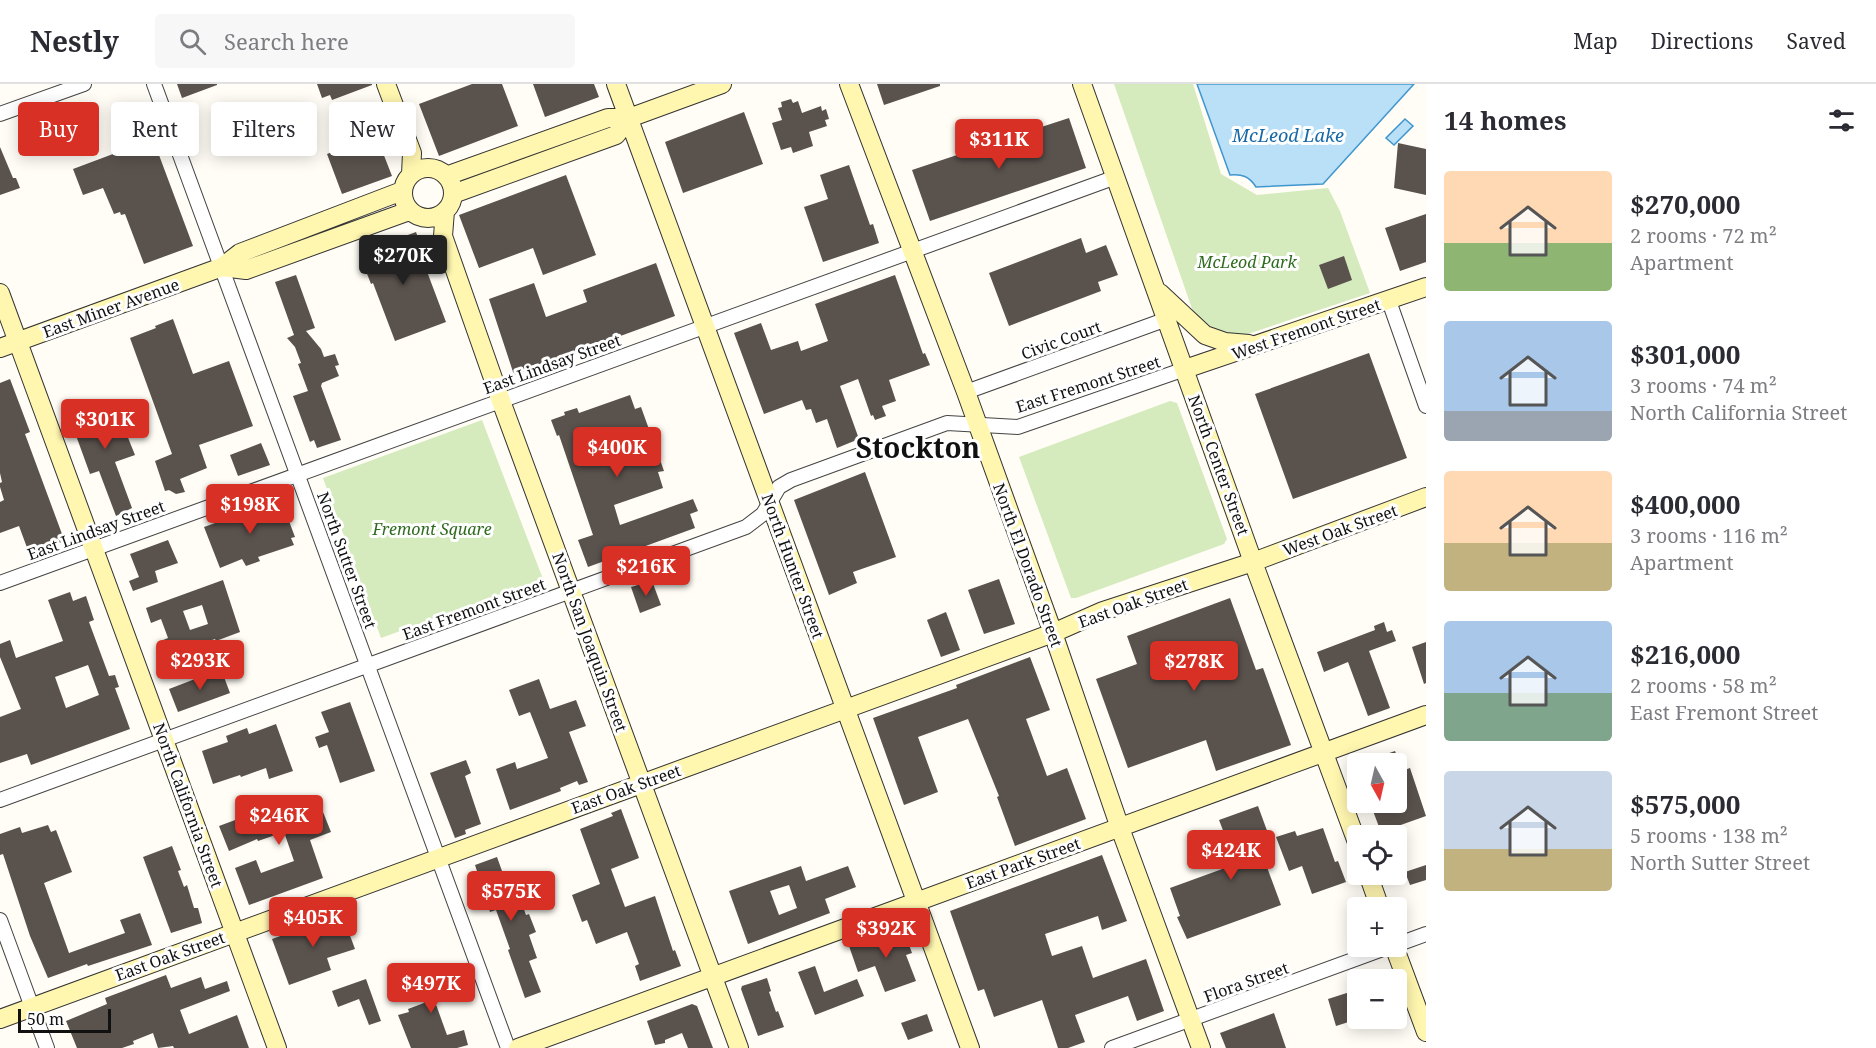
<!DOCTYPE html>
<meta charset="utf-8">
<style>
body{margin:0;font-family:"Noto Serif",serif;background:#f7f7f7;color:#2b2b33;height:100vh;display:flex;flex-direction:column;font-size:22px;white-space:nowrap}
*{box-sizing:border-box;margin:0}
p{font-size:20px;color:#7c7c81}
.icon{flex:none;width:33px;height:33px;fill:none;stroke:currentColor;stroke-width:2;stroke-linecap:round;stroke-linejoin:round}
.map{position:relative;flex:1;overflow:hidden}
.details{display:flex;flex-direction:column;background:#fff;width:450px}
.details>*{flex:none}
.guide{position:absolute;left:18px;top:18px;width:570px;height:54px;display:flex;gap:12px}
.needle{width:39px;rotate:172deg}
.fabs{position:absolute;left:1347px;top:669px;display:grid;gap:12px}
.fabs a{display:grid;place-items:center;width:60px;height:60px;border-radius:6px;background:#fff;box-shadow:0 3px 15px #0003;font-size:30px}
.scale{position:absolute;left:18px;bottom:15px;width:93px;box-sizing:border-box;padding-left:6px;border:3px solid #111;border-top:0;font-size:16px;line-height:21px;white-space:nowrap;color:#111;-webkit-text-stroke:4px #fff;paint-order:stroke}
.price{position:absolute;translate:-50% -51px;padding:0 14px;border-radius:6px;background:#d93025;color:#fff;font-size:20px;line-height:39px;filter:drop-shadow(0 2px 3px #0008)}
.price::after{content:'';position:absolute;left:50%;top:36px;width:18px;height:14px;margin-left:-9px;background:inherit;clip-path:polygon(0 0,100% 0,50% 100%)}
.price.on{background:#222;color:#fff}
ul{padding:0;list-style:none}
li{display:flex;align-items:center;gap:18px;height:150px;padding:0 18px}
li span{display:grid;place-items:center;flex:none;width:168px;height:120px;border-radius:6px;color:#555}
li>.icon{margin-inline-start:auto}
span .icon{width:72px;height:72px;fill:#fffc;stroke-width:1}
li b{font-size:26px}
h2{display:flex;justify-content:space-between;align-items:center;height:72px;padding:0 18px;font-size:26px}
.tag{padding:0 21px;border-radius:6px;background:#fff;box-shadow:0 3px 15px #0003;font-size:21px;line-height:54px}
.tag.on{background:#d93025;color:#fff}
header{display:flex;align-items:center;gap:36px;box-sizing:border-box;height:84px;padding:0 30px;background:#fff;border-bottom:2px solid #e1e1e2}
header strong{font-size:28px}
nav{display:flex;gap:33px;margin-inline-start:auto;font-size:21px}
.search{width:420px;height:54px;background:#f7f7f7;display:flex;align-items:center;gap:15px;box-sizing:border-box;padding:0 21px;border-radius:6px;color:#7c7c81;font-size:22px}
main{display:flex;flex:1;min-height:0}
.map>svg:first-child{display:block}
</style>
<header>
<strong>Nestly</strong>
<div class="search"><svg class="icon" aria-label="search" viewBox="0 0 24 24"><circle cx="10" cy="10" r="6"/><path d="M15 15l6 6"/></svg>Search here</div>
<nav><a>Map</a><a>Directions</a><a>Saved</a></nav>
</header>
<main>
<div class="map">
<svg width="1426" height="964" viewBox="0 0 1426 964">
<rect width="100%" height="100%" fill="#fffdf5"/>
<!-- green -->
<path fill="#d5ebbd" d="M1114,0H1193L1221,90L1257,111L1328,104L1340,127L1370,209L1245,251L1218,248L1197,239Z
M1170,317L1177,319L1227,455L1224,460L1076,514H1071L1019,373Z
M482,336L543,495L381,554L323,394Z"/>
<!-- water -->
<path fill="#b9e0f7" stroke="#3f96cf" stroke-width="1.5" d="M1197,0H1414L1323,100L1256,103C1249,92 1242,90 1230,91Z
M1405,35L1413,42L1394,61L1386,54Z"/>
<!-- building -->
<path fill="#5a524d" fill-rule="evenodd" d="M177,0H217V1L182,14Z
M317,0H372V1L332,16L330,11L322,14Z
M472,0H502L518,42L439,72L419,20Z
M533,0H594L599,13L545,33Z
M877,0H940V2L884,21Z
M791,15L793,19L798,17L802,29L821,22L822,27L826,25L829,35L825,36L827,42L809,48L813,62L793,69L791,63L781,66L772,39L782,36L778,24L782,23L781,18Z
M744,28L763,80L683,109L665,58Z
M1069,34L1086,84L930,137L912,86L984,62L988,73L1017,63L1014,52Z
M376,51L392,92L342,110L327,70Z
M153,55L193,162L144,180L125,130L121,131L120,128L114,130L103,104L83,111L73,85Z
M1398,59L1426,65V111L1394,104Z
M0,63L13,94H16L20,104L0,111Z
M849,81L870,141L873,140L879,159L823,178L804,123L828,115L820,91Z
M566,91L596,171L543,191L533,164L479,184L459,131Z
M1426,130V178L1400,187L1385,144Z
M416,148L423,167L420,169L446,238L395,257L373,199L371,200L359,169Z
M1081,154L1086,169L1106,161L1118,191L1098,198L1101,207L1009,242L989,189Z
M1344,172L1352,196L1328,205L1319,181Z
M656,179L675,232L514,291L489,215L534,199L546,233L587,218L583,206Z
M296,191L315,244L306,247L321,265L324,273L335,270L339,281L335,282L339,292L322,299L321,302L341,356L317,364L314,356L310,358L293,312L308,307L298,280L301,279L295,263L287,254L294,251L275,198Z
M895,191L923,270L925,269L930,281L889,296L896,317L882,322L886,332L875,336L873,331L871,332L858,295L840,302L859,355L837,364L827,335L816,339L811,325L806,326L802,316L764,330L734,249L761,239L771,266L798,257L801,267L828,257L815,220Z
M173,235L193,290L229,277L253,342L199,361L207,384L180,395L185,408L176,410L169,406L165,407L155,377L172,370L130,254L156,244L155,242Z
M1369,269L1407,374L1293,415L1255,310Z
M10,295L30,348L25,350L62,450L60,451L62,458L29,469L19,442L0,449V418L4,416L0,403V399L2,398L0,389V299Z
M630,311L635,325L641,323L664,387L658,388L663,404L614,421L620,441L693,415L698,427L690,430L695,444L588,483L578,456L593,451L559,351L557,352L551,336L565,331L564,328L577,324L579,329Z
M114,319L135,371L115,378L132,424L116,432L99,387L90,390L70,335Z
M261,359L270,381L238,392L230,371Z
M865,388L896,473L853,488L857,499L829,511L794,416Z
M259,419L260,420L265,419L267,423L272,421L274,427L284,424L295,453L291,454L294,461L258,473L260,477L246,482L242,475L220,484L204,443L229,434L228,431L233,430L232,428Z
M168,456L178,479L155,487L158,498L133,507L129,497L139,493L130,470Z
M999,495L1015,540L984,550L968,506Z
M223,496L240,548L216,557L215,555L164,573L158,558L168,554L161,535L151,539L146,524ZM202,521L208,540L190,546L183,527Z
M652,497L661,521L640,529L631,503Z
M70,508L73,517L86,512L94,536L89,538L109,592L115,591L119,603L115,604L130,645L31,681L27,670L0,679V633L21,625L0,573V560L10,556L16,574L63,557L48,516ZM88,581L99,611L66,624L55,593Z
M1230,514L1256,586L1263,584L1291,661L1216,687L1206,656L1128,684L1096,595L1137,580L1127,552Z
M946,528L960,566L941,573L927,536Z
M1384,538L1387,548L1392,546L1396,557L1369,567L1390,624L1368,632L1348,578L1324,588L1317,568L1375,546L1374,542Z
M1426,558V599L1424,600L1412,563Z
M1030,573L1050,626L1026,635L1047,692L1067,684L1086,735L1015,762L997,713L999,712L968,635L918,653L938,708L904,721L873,634L957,604L956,601Z
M221,585L230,609L178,628L169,605Z
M539,595L550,625L576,616L586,642L569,648L588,698L579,701L577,697L560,704L561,707L510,726L496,685L515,678L517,685L548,674L530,628L519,632L509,606Z
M350,618L375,687L340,699L327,661L319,664L315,653L329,648L321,628Z
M276,640L293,687L269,695L266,684L241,693L240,691L213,700L202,667L228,658L226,652L247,644L249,650Z
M1395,667L1400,680H1364V678Z
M466,676L471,689L465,692L481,740L465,746L466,750L455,754L430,689Z
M1410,684L1426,732L1381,748L1373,727L1396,719V689Z
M300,712L302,718L317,713L331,748L310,756L323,794L249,821L235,784L256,776L261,789L294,777L284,748L258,757L257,755L229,767L219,742Z
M1258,722L1273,763L1261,767L1281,821L1187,855L1177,833L1180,832L1170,804L1236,780L1219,736Z
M621,725L639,774L611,785L625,823L655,812L673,867L675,866L681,882L640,897L635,882L639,880L627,848L596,860L587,836L582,838L572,811L600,800L580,745L613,732L611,729Z
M48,741L51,748L56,746L72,788L44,799L69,869L125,849L120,836L140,829L152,861L88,882L87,880L48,894L30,852L3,770L0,771V750L20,743L22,749Z
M1323,744L1335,778L1338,777L1346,798L1312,810L1302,782L1289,787L1276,753L1295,747L1297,752Z
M172,762L181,786L178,787L184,803L187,801L194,824H198L202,839L171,849L143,773Z
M1102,771L1127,837L1102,846L1098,832L1045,850L1052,872L1082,862L1093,894L1146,875L1164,927L1137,937L1128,912L1075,931L1085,958L1068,964H1058L1042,916L994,933L984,905L978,907L950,827Z
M497,773L507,801L514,798L526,831L529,830L536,848L529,851L537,874L529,877L541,908L525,914L508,866L510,865L496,826L490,828L475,781Z
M1426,781V796L1410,801L1405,788Z
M801,782L806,797L848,782L856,803L825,815L830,829L748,860L729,807ZM789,801L797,824L779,831L770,807Z
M342,830L355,865L327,874L331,886L289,901L272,855Z
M903,844L912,869L906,871L916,897L885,908L875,882L858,888L849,862Z
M447,880L456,907L434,915L447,951L464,946L468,961L457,964H411L398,931L409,928L408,925L424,919L415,892Z
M815,882L824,908L857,895L864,912L815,931L798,888Z
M166,891L171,904L201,893L205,905L227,897L230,907L180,926L189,950L237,931L249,964H174L173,962L158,964L153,949L133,957L134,960L122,964H77L66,937L107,920L105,914Z
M767,894L771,907L769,908L776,928L778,927L784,943L758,952L741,905L742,902Z
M366,895L381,937L369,941L359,915L338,923L332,907Z
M1353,907L1358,923V935L1336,942L1328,915Z
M692,920L697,922L713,964H688L682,949L665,956V959L655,961L647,937Z
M1274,929L1286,964H1226L1220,949Z
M927,930L933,947L908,956L901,939Z"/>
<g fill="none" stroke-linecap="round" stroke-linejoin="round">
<defs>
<path id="street" d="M154,0L508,964
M0,30L84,0
M1389,217L1426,322
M966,308L1167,235
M0,499L1116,93
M0,716L746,443L763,430L779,403L791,396L947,339L1018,343L1185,285
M0,836L47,964
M1396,861L1426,850
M1112,964L1391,862"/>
<path id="secondary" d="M386,0L412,69L411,90
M616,0L970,964
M849,0L966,308L1053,549L1120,744L1201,964
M1082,0L1253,478L1358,761
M403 109a25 25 0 1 1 50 0a25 25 0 1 1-50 0Z
M446,92L608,34H629L722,0
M453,110L616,51L629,34
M445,127L443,152L501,317L739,964
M222,183L246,186L409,127
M0,209L277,964
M1160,209L1205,251L1225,258L1249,260
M0,264L222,183L240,169L402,107
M1185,285L1426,203
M1368,790L1380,824
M1394,862L1426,948
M0,935L1053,549L1103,527L1253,478L1426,413
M518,964L1426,631"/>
</defs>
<!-- street casing -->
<use href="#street" stroke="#444" stroke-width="16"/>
<!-- secondary casing -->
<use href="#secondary" stroke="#333" stroke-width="20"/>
<!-- street -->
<use href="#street" stroke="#fff" stroke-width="14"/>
<!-- secondary -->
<use href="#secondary" stroke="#fff6b0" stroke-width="18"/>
</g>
<g text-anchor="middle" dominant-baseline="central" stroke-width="6" stroke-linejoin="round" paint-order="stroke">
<!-- park labels -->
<g font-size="16" font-style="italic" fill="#2f6b1f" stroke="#fff">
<text x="1247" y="178">McLeod Park</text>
<text x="432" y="445">Fremont Square</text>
</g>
<!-- street labels -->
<g font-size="16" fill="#111" stroke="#fff">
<text transform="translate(111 224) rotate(-20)">East Miner Avenue</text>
<text transform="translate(1306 245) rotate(-19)">West Fremont Street</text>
<text transform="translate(1061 256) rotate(-20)">Civic Court</text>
<text transform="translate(552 280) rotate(-20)">East Lindsay Street</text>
<text transform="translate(1088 300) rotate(-18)">East Fremont Street</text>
<text transform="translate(1219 381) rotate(70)">North Center Street</text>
<text transform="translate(96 446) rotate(-20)">East Lindsay Street</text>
<text transform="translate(1340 446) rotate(-20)">West Oak Street</text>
<text transform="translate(347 476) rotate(70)">North Sutter Street</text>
<text transform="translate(1028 481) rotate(70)">North El Dorado Street</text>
<text transform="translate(793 482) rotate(70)">North Hunter Street</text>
<text transform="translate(1133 519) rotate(-20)">East Oak Street</text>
<text transform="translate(474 525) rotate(-20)">East Fremont Street</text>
<text transform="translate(590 558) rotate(70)">North San Joaquin Street</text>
<text transform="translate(626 705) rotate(-20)">East Oak Street</text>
<text transform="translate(188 721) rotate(70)">North California Street</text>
<text transform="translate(1023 779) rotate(-20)">East Park Street</text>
<text transform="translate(170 872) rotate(-20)">East Oak Street</text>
<text transform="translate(1246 898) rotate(-20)">Flora Street</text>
</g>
<!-- water labels -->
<g font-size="18" font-style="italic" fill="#1768a6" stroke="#fff">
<text x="1288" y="51">McLeod Lake</text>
</g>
<!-- town labels -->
<g font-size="28" font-weight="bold" fill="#111" stroke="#fff">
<text x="918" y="363">Stockton</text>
</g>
</g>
</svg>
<div class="fabs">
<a><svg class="needle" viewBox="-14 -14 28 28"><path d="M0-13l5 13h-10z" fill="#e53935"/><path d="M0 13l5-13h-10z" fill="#7c7c81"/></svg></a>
<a><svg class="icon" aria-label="locate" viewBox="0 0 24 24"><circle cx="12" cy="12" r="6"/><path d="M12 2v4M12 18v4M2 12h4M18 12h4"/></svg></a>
<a>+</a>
<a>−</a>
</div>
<div class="scale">50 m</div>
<b class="price" style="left:999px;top:86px">$311K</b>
<b class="price on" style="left:403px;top:202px">$270K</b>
<b class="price" style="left:105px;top:366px">$301K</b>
<b class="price" style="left:617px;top:394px">$400K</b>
<b class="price" style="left:250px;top:451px">$198K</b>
<b class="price" style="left:646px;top:513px">$216K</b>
<b class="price" style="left:200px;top:607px">$293K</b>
<b class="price" style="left:1194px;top:608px">$278K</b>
<b class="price" style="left:279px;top:762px">$246K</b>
<b class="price" style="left:1231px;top:797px">$424K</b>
<b class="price" style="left:511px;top:838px">$575K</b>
<b class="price" style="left:313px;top:864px">$405K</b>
<b class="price" style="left:886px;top:875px">$392K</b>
<b class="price" style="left:431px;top:930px">$497K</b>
<div class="guide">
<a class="tag on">Buy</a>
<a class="tag">Rent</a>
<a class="tag">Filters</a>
<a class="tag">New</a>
</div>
</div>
<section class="details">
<h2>14 homes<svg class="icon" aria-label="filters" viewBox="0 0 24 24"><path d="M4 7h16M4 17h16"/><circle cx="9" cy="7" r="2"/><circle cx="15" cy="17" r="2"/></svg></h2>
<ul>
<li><span style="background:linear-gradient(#ffd9b3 60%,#8fb573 0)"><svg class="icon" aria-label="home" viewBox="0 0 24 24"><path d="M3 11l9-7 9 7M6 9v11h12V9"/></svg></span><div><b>$270,000</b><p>2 rooms · 72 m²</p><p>Apartment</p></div></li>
<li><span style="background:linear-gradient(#a9c7e8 75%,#9aa5b1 0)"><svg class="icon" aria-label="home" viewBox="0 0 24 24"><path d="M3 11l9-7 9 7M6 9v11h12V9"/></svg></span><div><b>$301,000</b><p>3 rooms · 74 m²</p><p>North California Street</p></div></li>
<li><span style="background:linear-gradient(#ffd9b3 60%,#c2b280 0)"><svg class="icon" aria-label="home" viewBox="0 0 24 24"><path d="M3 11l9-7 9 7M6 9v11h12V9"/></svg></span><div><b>$400,000</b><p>3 rooms · 116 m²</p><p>Apartment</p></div></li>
<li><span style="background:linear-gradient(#a9c7e8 60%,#7fa58c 0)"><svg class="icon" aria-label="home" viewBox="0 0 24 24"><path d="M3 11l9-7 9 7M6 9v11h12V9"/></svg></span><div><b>$216,000</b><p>2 rooms · 58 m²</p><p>East Fremont Street</p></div></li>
<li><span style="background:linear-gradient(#c9d6e8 65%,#c2b280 0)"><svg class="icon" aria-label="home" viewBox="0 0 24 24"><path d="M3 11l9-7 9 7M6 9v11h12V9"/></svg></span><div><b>$575,000</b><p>5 rooms · 138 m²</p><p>North Sutter Street</p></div></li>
</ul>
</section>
</main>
